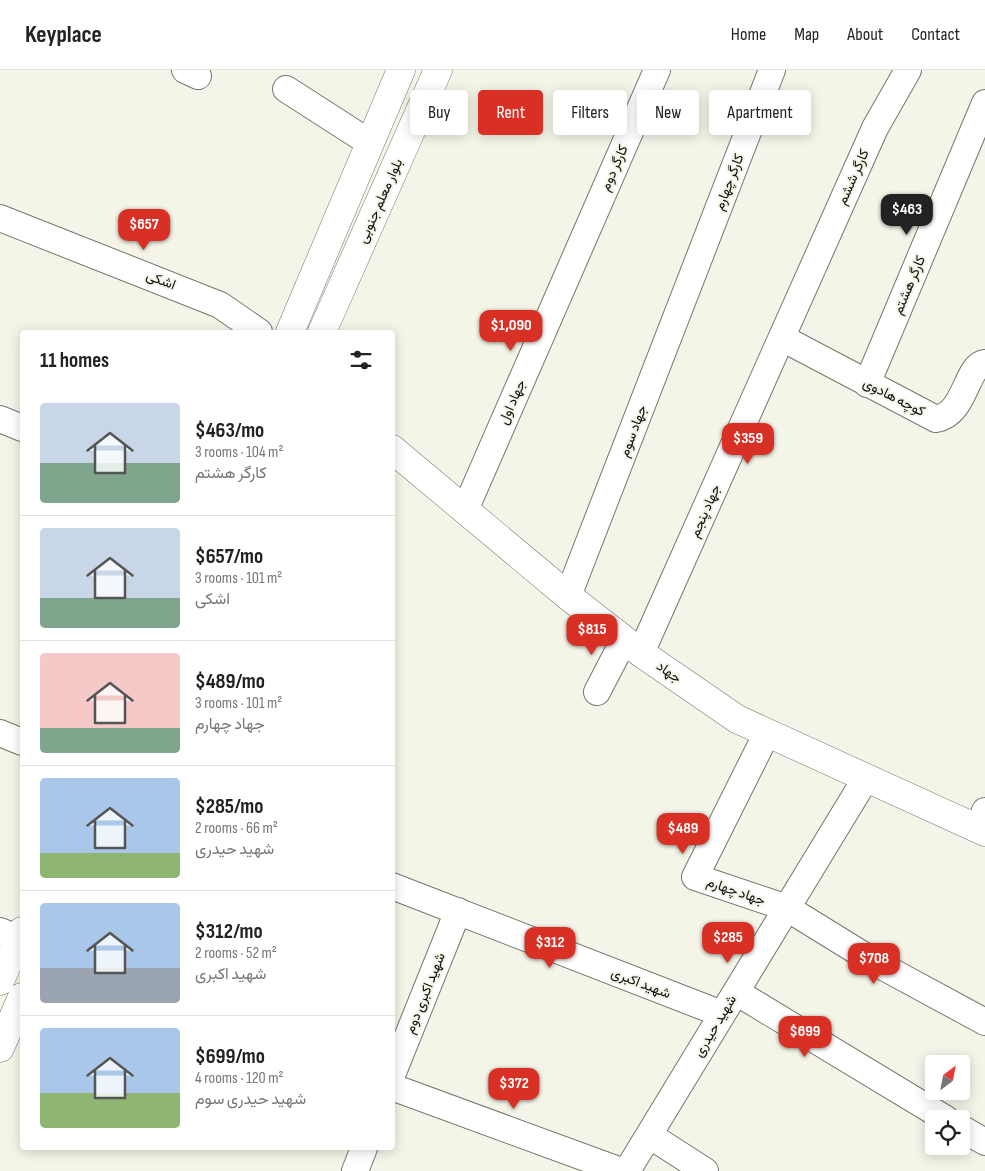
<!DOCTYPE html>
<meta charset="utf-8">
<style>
body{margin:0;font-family:"Sofia Sans Condensed",Vazirmatn,sans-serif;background:#f6f6f6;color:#222;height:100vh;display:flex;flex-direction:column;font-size:19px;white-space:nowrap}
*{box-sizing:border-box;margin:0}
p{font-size:16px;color:#767676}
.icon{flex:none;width:28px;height:28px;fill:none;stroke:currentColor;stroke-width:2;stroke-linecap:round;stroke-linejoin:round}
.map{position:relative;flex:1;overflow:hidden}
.drawer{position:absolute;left:20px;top:260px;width:375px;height:820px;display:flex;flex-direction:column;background:#fff;border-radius:5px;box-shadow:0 2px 12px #0003}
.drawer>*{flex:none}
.banner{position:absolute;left:410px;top:20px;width:475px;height:45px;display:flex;gap:10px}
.needle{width:32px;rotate:32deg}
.fabs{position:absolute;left:925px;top:985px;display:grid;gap:10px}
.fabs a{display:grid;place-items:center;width:45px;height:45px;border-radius:5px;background:#fff;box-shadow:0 2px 12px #0003;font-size:25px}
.price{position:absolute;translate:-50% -42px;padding:0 11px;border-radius:10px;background:#d93025;color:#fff;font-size:16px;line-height:32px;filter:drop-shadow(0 1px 2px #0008)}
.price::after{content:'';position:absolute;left:50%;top:30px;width:15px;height:11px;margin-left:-8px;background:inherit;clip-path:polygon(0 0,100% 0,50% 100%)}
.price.active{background:#222;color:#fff}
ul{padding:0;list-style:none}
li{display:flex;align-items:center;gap:15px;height:125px;padding:0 20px}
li+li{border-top:1px solid #e0e0e0}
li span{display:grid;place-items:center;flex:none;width:140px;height:100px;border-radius:5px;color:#555}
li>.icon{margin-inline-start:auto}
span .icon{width:60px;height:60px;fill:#fffc;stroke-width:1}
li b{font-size:21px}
h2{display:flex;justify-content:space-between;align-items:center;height:60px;padding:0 20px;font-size:21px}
.pill{padding:0 18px;border-radius:5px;background:#fff;box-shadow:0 2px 12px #0003;font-size:18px;line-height:45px}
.pill.active{background:#d93025;color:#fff}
header{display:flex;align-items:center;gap:30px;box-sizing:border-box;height:70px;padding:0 25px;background:#fff;border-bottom:1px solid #e0e0e0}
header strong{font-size:24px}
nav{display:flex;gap:28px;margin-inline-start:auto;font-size:18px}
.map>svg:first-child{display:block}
</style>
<header>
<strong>Keyplace</strong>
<nav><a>Home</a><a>Map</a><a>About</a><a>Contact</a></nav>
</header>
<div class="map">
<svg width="985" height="1101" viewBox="0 0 985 1101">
<rect width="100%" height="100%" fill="#f4f5e8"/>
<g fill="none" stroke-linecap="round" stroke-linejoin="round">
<defs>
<path id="minor" d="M185,0L198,6
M286,19L370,73
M0,148L220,235L259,262
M782,268L936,349C966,344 966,295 985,293
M867,314L985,33
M0,349L22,358
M465,440L657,0
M568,526L772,0
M641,583L875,58L908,0
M597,622L624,570
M0,663L22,672
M767,663L695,807L787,838L876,893L985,952
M978,759L985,741
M392,816L722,944
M0,861L19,869
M736,922L946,1049
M392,1005L458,841
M392,1017L621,1101
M961,1058L985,1072
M649,1065L705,1101
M355,1101L364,1078
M627,1101L866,708"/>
<path id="major" d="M290,262L401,0
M322,262L438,0
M392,379L568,526L641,583L737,649L985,762
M0,911L22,861
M0,978L22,927"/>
</defs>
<!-- minor casing -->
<use href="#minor" stroke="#76776c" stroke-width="28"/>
<!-- major casing -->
<use href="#major" stroke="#76776c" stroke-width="29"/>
<!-- minor -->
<use href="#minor" stroke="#fff" stroke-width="26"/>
<!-- major -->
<use href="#major" stroke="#fff" stroke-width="28"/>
</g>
<g text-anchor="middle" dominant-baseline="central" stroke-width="4" stroke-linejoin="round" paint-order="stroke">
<!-- street labels -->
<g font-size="14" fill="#0d0d09" stroke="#f4f5e8">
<text transform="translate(614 98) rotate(-66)">کارگر دوم</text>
<text transform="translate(853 107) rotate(-66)">کارگر ششم</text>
<text transform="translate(729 112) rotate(-69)">کارگر چهارم</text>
<text transform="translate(380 131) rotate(-66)">بلوار معلم جنوبی</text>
<text transform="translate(161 210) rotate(21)">اشکی</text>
<text transform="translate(909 215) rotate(-67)">کارگر هشتم</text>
<text transform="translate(894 327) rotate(27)">کوچه هادوی</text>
<text transform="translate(512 332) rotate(-66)">جهاد اول</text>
<text transform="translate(633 361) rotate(-69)">جهاد سوم</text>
<text transform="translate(705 441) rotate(-66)">جهاد پنجم</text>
<text transform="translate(669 602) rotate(35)">جهاد</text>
<text transform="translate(736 821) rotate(19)">جهاد چهارم</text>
<text transform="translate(641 913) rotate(21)">شهید اکبری</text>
<text transform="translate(425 923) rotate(-68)">شهید اکبری دوم</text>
<text transform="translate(715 956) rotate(-59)">شهید حیدری</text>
</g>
</g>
</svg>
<div class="fabs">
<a><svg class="needle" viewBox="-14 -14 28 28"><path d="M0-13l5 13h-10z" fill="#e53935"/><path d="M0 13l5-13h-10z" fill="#767676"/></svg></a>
<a><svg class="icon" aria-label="locate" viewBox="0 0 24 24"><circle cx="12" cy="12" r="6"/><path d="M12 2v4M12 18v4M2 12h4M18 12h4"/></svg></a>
</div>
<b class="price active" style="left:907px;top:166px">$463</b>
<b class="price" style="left:144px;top:181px">$657</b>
<b class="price" style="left:511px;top:282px">$1,090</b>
<b class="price" style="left:748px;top:395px">$359</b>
<b class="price" style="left:592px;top:586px">$815</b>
<b class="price" style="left:683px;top:785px">$489</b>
<b class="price" style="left:728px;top:894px">$285</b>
<b class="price" style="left:550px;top:899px">$312</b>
<b class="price" style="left:874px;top:915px">$708</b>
<b class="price" style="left:805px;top:988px">$699</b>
<b class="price" style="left:514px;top:1040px">$372</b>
<div class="banner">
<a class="pill">Buy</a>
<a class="pill active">Rent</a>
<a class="pill">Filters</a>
<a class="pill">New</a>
<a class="pill">Apartment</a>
</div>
<section class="drawer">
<h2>11 homes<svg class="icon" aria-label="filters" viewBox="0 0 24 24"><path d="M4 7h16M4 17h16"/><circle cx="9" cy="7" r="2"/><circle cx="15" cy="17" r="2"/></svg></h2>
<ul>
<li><span style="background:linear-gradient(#c9d6e8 60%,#7fa58c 0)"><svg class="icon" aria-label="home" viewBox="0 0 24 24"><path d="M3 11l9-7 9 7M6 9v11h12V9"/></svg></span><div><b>$463/mo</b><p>3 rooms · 104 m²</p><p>کارگر هشتم</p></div></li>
<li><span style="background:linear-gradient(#c9d6e8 70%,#7fa58c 0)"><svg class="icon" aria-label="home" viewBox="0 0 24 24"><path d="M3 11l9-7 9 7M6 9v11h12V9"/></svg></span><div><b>$657/mo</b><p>3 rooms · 101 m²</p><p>اشکی</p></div></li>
<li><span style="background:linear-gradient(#f6c9c9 75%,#7fa58c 0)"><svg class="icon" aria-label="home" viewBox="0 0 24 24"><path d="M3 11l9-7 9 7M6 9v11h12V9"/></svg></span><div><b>$489/mo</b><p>3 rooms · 101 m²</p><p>جهاد چهارم</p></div></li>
<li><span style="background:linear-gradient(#a9c7e8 75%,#8fb573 0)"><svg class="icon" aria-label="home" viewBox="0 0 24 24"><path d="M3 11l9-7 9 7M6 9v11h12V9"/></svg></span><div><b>$285/mo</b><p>2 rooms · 66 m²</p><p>شهید حیدری</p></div></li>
<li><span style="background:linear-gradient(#a9c7e8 65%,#9aa5b1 0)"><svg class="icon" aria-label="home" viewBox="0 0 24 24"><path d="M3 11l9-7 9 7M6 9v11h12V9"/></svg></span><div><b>$312/mo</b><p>2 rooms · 52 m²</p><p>شهید اکبری</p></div></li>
<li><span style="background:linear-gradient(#a9c7e8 65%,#8fb573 0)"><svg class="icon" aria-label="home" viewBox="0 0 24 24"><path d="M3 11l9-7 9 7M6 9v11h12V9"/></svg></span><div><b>$699/mo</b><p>4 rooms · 120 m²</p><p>شهید حیدری سوم</p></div></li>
</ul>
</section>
</div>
